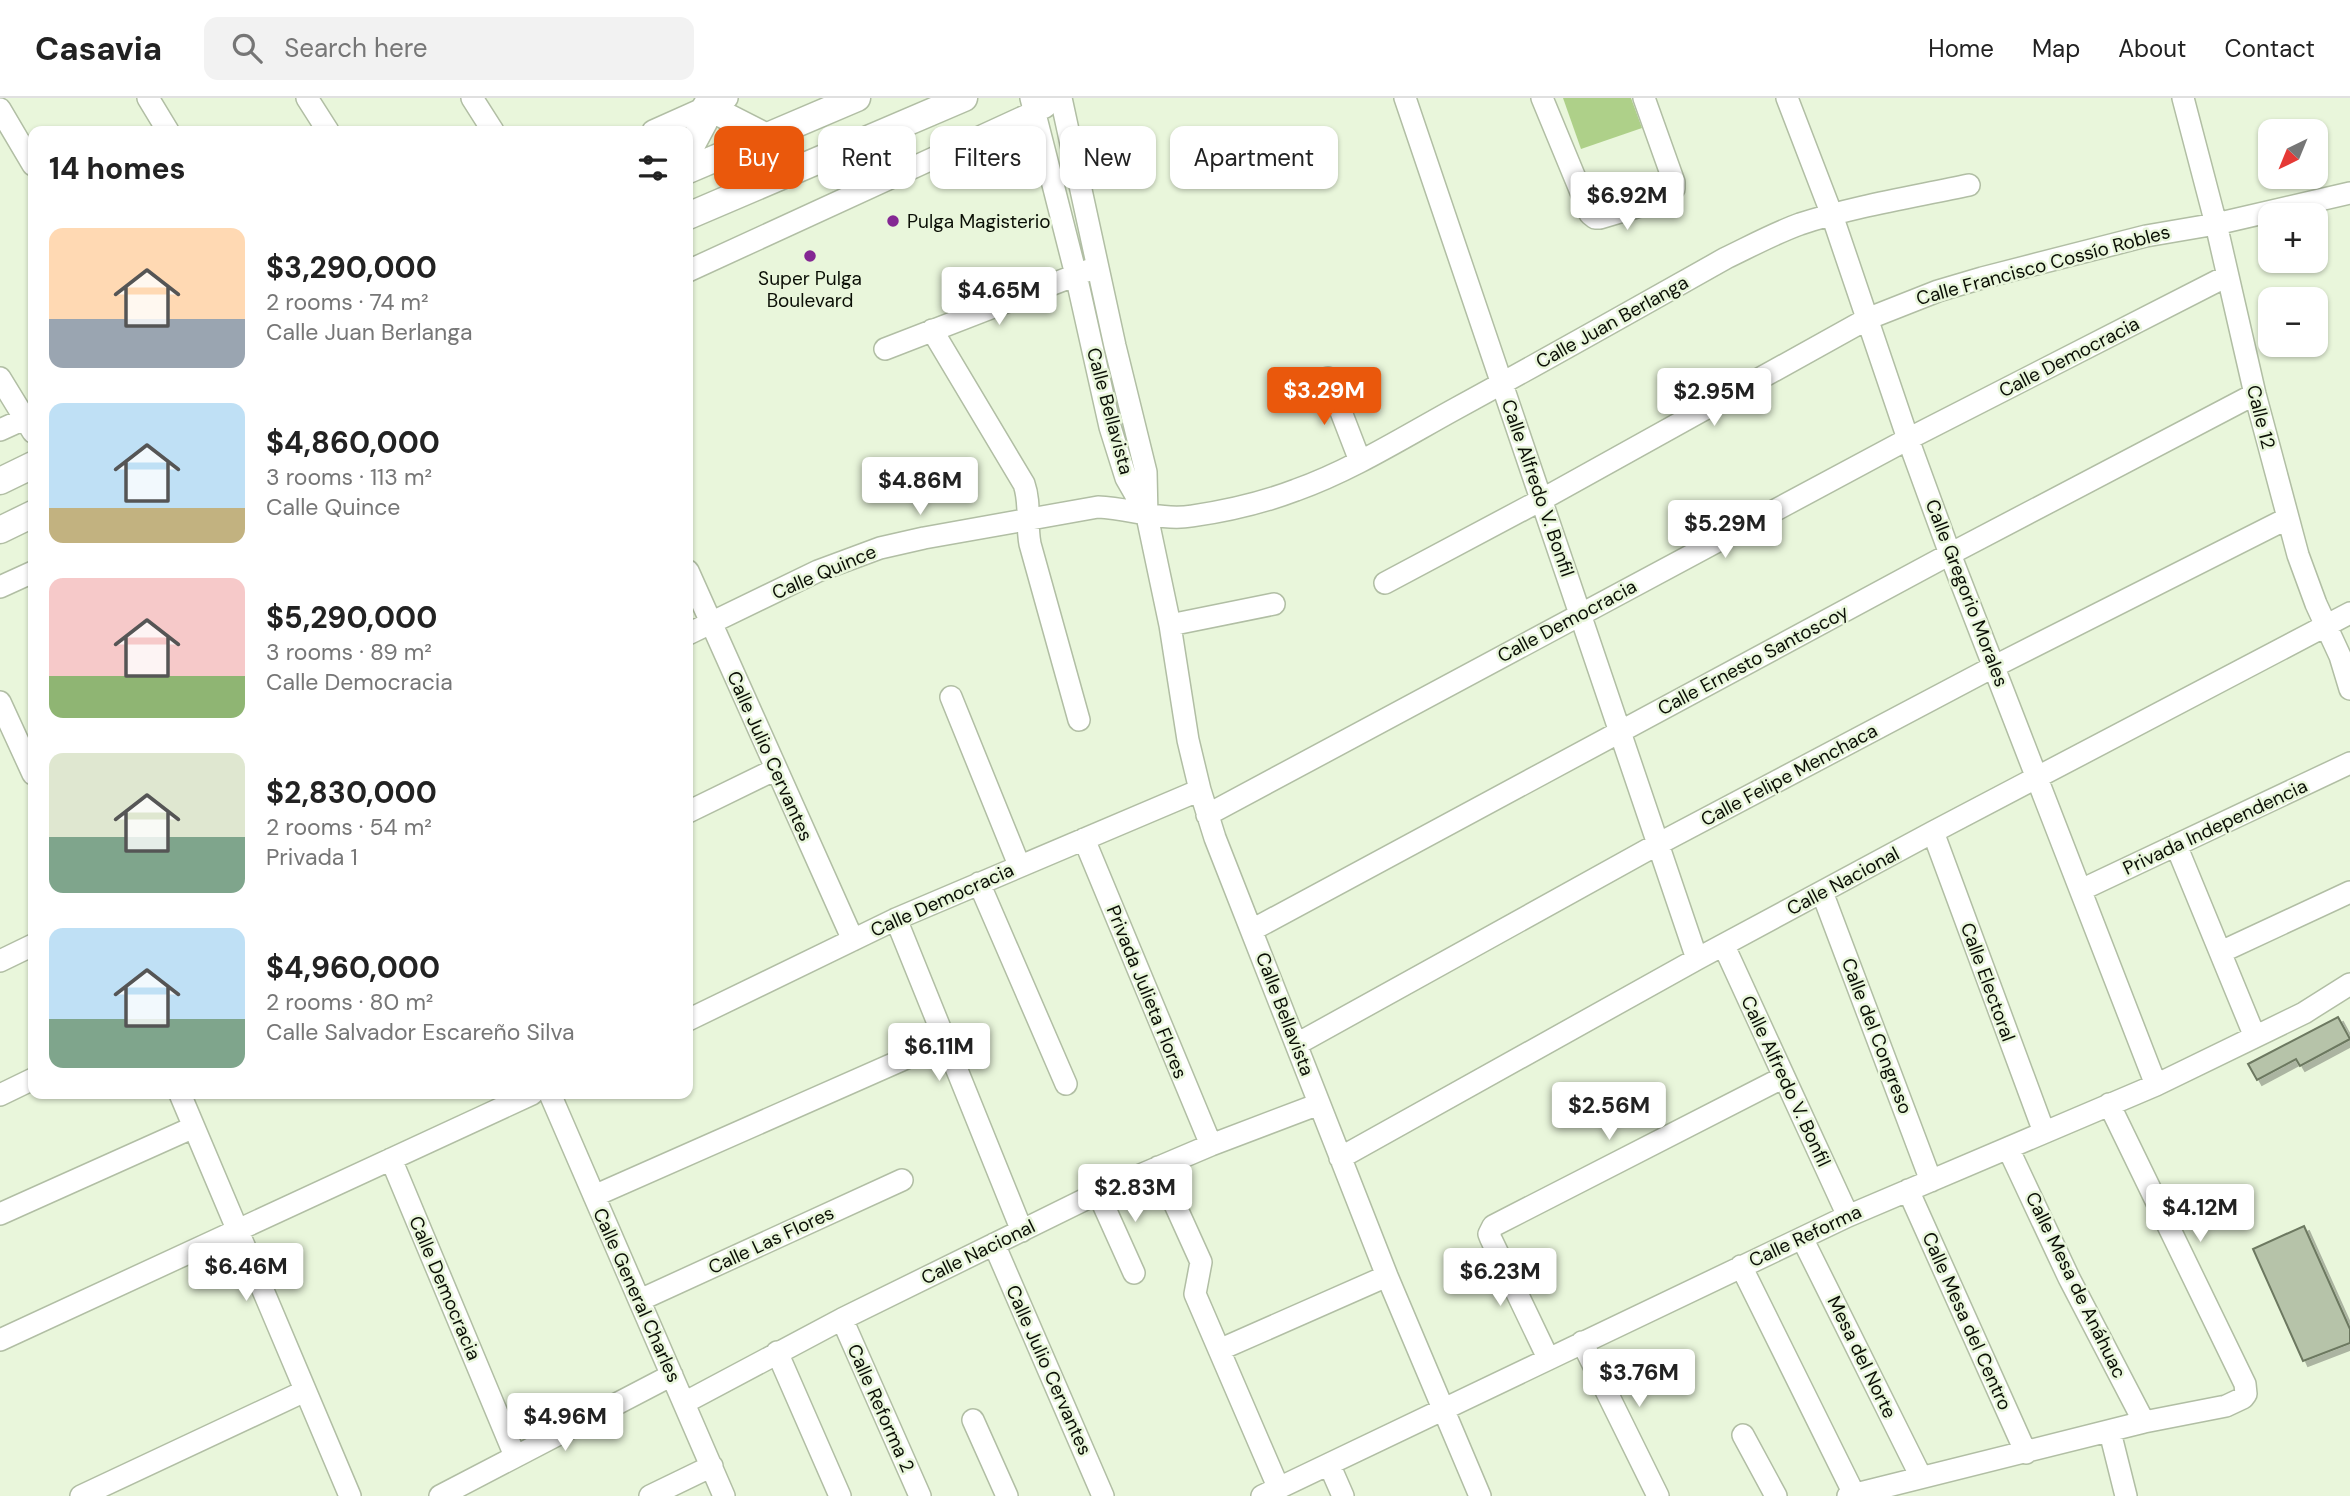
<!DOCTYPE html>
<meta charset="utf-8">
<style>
body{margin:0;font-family:"DM Sans",sans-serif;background:#f2f2f2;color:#222;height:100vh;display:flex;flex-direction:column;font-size:26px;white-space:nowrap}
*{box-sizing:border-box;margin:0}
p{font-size:23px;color:#767676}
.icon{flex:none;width:38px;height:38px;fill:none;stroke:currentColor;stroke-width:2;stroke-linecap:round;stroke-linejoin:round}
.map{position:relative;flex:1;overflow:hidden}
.drawer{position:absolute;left:28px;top:28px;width:665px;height:973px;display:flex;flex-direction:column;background:#fff;border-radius:14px;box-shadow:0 2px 5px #0004}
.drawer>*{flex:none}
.hud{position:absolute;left:714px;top:28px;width:665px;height:63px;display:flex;gap:14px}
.needle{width:46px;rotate:223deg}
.fabs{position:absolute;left:2258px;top:21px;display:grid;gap:14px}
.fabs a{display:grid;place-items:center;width:70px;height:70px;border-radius:14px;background:#fff;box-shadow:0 2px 5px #0004;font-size:35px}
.price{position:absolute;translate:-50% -60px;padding:0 16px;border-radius:7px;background:#fff;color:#222;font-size:23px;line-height:46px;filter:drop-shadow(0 2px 4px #0008)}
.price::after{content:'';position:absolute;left:50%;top:42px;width:21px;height:16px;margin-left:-10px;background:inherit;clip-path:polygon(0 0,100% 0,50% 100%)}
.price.active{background:#ea580c;color:#fff}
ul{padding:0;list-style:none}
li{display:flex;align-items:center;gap:21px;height:175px;padding:0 21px}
li span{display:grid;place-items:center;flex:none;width:196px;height:140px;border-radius:14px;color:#555}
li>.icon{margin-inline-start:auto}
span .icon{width:84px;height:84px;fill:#fffc;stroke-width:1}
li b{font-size:30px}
h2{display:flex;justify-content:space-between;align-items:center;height:84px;padding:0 21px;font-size:30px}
.pill{padding:0 24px;border-radius:14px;background:#fff;box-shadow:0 2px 5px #0004;font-size:24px;line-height:63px}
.pill.active{background:#ea580c;color:#fff}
header{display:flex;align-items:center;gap:42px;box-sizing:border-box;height:98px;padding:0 35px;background:#fff;border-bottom:2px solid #e0e0e0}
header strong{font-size:33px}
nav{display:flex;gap:38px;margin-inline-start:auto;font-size:24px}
.search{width:490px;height:63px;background:#f2f2f2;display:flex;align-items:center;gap:18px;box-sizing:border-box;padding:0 24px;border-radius:14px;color:#767676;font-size:26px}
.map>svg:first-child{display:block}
</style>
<header>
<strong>Casavia</strong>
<div class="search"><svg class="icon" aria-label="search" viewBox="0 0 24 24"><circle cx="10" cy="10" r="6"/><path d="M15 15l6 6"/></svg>Search here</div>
<nav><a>Home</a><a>Map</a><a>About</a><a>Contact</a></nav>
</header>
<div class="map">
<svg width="2350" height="1398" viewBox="0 0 2350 1398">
<defs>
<filter id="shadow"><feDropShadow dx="5" dy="5" stdDeviation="0" flood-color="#0004"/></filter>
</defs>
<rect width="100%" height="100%" fill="#e9f6db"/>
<!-- green -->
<path fill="#aed089" d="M1563,0H1631L1642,30L1581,51Z"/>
<!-- building -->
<path fill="#b6c3a9" stroke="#6c7860" stroke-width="2" filter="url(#shadow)" d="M2338,919L2350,941L2300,968L2296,961L2257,982L2248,966Z
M2304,1128L2350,1231V1245L2303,1263L2253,1151Z"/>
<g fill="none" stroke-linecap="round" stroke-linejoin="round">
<defs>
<path id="minor" d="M148,0L168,33
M307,0L328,33
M472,0L493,33
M1031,0L1076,177L1110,329L1126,380L1146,415
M1061,0L1115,248L1146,374L1147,418L1170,527L1188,642L1200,692L1215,740L1387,1178L1480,1398
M1405,0L1697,861
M1542,0L1590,116L1595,120H1600L1667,100L1674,91V84L1644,0
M1787,0L1832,117L1908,341L1950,456L2156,987
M2183,0L2216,126L2255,296L2298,457L2316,506L2340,558L2350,591
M0,11L33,67
M653,33L727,0
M688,173L1045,9
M932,232L1024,386C1031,406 1026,425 1030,446L1079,622
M885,251L1089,172
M0,280L33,334
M1328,280L1360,363
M0,332L33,317
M688,473L853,842
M1385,485L1541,402L1867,221L1938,193L1982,180L2146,138L2216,126L2350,95
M0,489L33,474
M1170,527L1274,506
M688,536L818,473L880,450L924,440L1098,409C1130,410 1160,423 1192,418C1227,413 1262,405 1296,392C1352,372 1404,339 1457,310C1547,261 1637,210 1726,160C1751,148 1775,135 1800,126C1855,108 1913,99 1969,87
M951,599L1019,767
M0,604L33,676
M688,714L776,671
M1207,717L1908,341L2227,178
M1933,734L2044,1034
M1084,741L1211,1047
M2176,747L2255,939
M979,785L1066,986
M2081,792L2350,665
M1822,794L1931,1083
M896,821L1022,1133
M1252,832L1950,456L2255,296
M1724,848L1848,1118
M2221,854L2350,794
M0,863L33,847
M688,922L896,821L1200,692
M1297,946L1658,746L1995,568L2288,420
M180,996L350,1398
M550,996L724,1398
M0,997L33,981
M2008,1050L2069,1180L2144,1324
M1340,1060L1697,861L1933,734L2350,515
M391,1061L515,1358
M1158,1069L1201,1164L1195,1196L1279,1391
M1908,1092L2026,1355
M1098,1095L1134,1175
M594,1098L945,943
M0,1116L194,1029
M1802,1140L1921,1379
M994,1146L1103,1398
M1741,1168L1854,1396
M640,1202L902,1082
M842,1221L920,1398
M0,1242L532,996
M1582,1244L1658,1398
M1219,1252L1387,1178
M777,1254L840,1398
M1548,1260L1491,1141L1489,1136L1493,1128L1784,979
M684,1305L842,1221L1098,1095L1211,1047L1319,1006
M973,1322L1007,1398
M2110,1334L2126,1398
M1743,1337L1776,1398
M1329,1366L1343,1398
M81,1398L305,1293
M440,1398L672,1277
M650,1398L712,1368
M1262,1398L1848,1118L2156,987L2304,915L2350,886
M1848,1398L2144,1324L2226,1308L2243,1300L2246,1296L2245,1286L2109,1006"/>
<path id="major" d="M688,54L704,24L706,8L767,39
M688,72L857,0
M688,118L964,0
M0,383L33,367
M0,432L33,416"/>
</defs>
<!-- minor casing -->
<use href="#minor" stroke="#b1bea4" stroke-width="24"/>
<!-- major casing -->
<use href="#major" stroke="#b1bea4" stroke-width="29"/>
<!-- minor -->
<use href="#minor" stroke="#fff" stroke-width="21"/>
<!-- major -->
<use href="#major" stroke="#fff" stroke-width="26"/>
</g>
<!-- markers -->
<g fill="#842793" stroke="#e9f6db" stroke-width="2.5">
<circle cx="893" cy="123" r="7"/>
<circle cx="810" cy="158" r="7"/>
</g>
<g text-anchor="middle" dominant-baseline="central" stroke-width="5" stroke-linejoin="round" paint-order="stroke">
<!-- poi labels -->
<g font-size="19" fill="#0b0f06" stroke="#e9f6db" text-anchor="start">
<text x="907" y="123">Pulga Magisterio</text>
<text x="810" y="180" text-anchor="middle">Super Pulga<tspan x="810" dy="22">Boulevard</tspan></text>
</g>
<!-- street labels -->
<g font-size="19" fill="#0b0f06" stroke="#e9f6db">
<text transform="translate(2043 167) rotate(-15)">Calle Francisco Cossío Robles</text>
<text transform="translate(1612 224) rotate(-29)">Calle Juan Berlanga</text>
<text transform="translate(2069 259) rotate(-27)">Calle Democracia</text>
<text transform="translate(1110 313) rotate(75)">Calle Bellavista</text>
<text transform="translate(2261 319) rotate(76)">Calle 12</text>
<text transform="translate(1538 390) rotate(71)">Calle Alfredo V. Bonfil</text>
<text transform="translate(824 474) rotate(-23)">Calle Quince</text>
<text transform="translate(1967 495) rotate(69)">Calle Gregorio Morales</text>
<text transform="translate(1567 523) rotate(-28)">Calle Democracia</text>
<text transform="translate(1753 562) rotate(-28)">Calle Ernesto Santoscoy</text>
<text transform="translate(770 658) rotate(66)">Calle Julio Cervantes</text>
<text transform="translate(1789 677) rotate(-28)">Calle Felipe Menchaca</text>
<text transform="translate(2215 729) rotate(-25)">Privada Independencia</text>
<text transform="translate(1843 783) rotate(-28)">Calle Nacional</text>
<text transform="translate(942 802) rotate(-24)">Calle Democracia</text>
<text transform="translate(1988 884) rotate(70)">Calle Electoral</text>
<text transform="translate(1147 894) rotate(68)">Privada Julieta Flores</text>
<text transform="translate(1285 916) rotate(69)">Calle Bellavista</text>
<text transform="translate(1877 938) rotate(69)">Calle del Congreso</text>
<text transform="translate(1786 983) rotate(65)">Calle Alfredo V. Bonfil</text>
<text transform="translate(1805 1138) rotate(-25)">Calle Reforma</text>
<text transform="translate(771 1142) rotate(-25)">Calle Las Flores</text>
<text transform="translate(978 1154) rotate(-26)">Calle Nacional</text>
<text transform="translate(2076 1187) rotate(64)">Calle Mesa de Anáhuac</text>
<text transform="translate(445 1190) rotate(67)">Calle Democracia</text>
<text transform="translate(637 1197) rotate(66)">Calle General Charles</text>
<text transform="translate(1967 1223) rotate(66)">Calle Mesa del Centro</text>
<text transform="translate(1862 1259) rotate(64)">Mesa del Norte</text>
<text transform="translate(1049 1272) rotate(66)">Calle Julio Cervantes</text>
<text transform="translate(881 1310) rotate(66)">Calle Reforma 2</text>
</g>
</g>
</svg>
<div class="fabs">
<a><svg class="needle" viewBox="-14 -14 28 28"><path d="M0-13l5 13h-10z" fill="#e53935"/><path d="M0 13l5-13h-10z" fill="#767676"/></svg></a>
<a>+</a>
<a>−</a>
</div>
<b class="price" style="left:1627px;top:134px">$6.92M</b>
<b class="price" style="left:999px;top:229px">$4.65M</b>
<b class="price active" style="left:1324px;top:329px">$3.29M</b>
<b class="price" style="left:1714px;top:330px">$2.95M</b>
<b class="price" style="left:920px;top:419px">$4.86M</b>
<b class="price" style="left:1725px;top:462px">$5.29M</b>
<b class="price" style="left:939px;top:985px">$6.11M</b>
<b class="price" style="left:1609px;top:1044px">$2.56M</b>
<b class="price" style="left:1135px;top:1126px">$2.83M</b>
<b class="price" style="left:2200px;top:1146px">$4.12M</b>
<b class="price" style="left:246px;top:1205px">$6.46M</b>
<b class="price" style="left:1500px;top:1210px">$6.23M</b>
<b class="price" style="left:1639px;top:1311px">$3.76M</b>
<b class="price" style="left:565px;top:1355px">$4.96M</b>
<div class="hud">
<a class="pill active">Buy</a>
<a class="pill">Rent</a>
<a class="pill">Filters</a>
<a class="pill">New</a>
<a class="pill">Apartment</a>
</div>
<section class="drawer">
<h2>14 homes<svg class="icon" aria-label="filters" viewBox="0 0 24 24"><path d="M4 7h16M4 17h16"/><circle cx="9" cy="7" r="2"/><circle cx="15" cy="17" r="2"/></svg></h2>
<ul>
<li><span style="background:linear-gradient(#ffd9b3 65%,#9aa5b1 0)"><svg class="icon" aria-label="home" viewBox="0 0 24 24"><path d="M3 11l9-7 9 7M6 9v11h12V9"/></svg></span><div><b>$3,290,000</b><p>2 rooms · 74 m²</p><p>Calle Juan Berlanga</p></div></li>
<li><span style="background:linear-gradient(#bfe0f5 75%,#c2b280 0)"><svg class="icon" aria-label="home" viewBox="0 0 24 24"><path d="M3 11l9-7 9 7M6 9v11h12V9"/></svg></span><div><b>$4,860,000</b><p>3 rooms · 113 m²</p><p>Calle Quince</p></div></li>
<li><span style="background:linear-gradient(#f6c9c9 70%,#8fb573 0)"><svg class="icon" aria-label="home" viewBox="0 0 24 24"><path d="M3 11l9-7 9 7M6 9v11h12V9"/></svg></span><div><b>$5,290,000</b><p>3 rooms · 89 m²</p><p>Calle Democracia</p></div></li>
<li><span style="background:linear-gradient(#dfe7d0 60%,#7fa58c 0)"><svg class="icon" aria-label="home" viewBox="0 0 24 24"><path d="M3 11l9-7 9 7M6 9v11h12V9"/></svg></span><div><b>$2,830,000</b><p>2 rooms · 54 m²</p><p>Privada 1</p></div></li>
<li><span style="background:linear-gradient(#bfe0f5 65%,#7fa58c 0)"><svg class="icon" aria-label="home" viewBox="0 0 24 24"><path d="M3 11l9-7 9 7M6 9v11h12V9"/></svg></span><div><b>$4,960,000</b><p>2 rooms · 80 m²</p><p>Calle Salvador Escareño Silva</p></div></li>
</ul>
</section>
</div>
